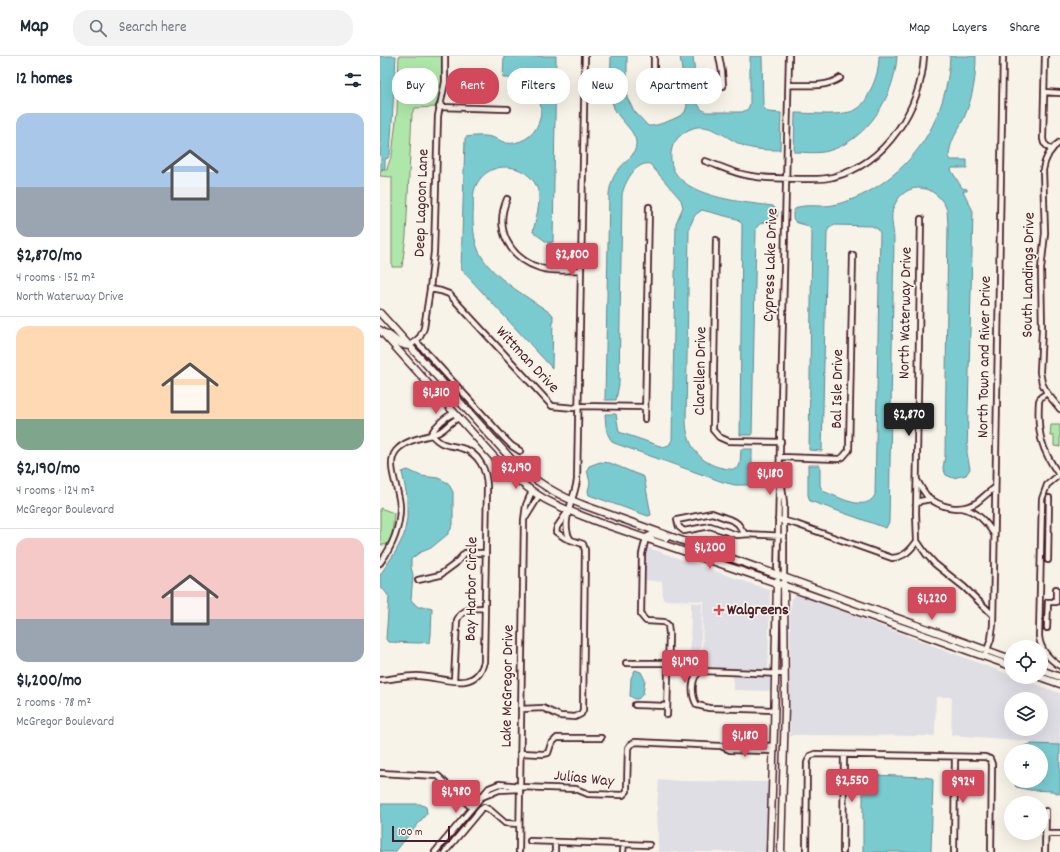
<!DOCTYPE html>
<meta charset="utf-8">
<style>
body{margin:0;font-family:Dekko,sans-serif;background:#f2f2f3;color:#1f2937;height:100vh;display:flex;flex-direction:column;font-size:15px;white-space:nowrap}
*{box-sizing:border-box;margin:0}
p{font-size:13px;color:#747a83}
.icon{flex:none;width:22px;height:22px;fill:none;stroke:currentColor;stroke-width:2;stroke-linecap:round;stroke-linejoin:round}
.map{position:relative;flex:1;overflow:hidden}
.drawer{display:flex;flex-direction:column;background:#fff;width:380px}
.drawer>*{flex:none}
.hud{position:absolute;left:12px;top:12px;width:380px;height:36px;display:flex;gap:8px}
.buttons{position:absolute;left:624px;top:584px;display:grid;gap:8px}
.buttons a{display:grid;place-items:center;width:44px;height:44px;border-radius:50%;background:#fff;box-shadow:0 4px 16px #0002;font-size:20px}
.scale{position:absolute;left:12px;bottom:10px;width:58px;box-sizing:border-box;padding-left:4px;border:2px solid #4a1f2b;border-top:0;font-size:11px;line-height:14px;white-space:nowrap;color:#4a1f2b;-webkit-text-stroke:3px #f7f3e8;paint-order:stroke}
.price{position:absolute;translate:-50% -34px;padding:0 9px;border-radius:4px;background:#d1495b;color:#fff;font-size:13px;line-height:26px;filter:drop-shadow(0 1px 2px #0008)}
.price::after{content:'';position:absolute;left:50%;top:24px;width:12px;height:9px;margin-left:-6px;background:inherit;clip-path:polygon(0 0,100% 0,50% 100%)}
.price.active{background:#222;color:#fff}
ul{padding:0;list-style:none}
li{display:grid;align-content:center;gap:8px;height:212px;padding:0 16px}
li+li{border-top:1px solid #e0e1e3}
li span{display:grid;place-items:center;height:124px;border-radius:12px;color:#555}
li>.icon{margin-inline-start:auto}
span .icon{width:72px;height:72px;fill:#fffc;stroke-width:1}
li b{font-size:17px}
h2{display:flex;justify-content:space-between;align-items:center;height:48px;padding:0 16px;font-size:17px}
.tag{padding:0 14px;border-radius:16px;background:#fff;box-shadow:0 4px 16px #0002;font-size:14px;line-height:36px}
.tag.active{background:#d1495b;color:#fff}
header{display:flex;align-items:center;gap:24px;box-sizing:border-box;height:56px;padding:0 20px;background:#fff;border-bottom:1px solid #e0e1e3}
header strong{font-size:19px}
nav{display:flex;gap:22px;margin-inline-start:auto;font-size:14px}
.search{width:280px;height:36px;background:#f2f2f3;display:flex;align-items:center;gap:10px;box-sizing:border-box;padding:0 14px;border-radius:16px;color:#747a83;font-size:15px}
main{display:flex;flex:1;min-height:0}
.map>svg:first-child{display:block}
</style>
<header>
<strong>Map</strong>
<div class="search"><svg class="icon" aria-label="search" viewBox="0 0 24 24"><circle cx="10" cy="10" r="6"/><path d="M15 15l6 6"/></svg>Search here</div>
<nav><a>Map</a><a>Layers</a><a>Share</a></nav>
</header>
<main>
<section class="drawer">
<h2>12 homes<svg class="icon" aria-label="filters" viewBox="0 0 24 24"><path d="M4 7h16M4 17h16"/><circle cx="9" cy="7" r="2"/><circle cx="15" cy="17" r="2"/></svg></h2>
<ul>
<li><span style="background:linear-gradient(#a9c7e8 60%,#9aa5b1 0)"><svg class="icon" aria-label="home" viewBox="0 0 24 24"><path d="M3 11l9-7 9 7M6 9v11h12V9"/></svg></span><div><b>$2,870/mo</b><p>4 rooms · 152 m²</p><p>North Waterway Drive</p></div></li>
<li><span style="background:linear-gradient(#ffd9b3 75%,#7fa58c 0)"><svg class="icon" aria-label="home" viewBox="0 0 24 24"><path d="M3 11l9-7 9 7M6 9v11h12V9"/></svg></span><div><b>$2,190/mo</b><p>4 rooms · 124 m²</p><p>McGregor Boulevard</p></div></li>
<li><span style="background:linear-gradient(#f6c9c9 65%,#9aa5b1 0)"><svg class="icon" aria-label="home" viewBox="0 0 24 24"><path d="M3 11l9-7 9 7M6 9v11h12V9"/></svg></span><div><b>$1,200/mo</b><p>2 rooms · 78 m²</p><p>McGregor Boulevard</p></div></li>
</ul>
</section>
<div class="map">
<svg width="680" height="796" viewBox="0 0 680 796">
<rect width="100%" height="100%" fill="#f7f3e8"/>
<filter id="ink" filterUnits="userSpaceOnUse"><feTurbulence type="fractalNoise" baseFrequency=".025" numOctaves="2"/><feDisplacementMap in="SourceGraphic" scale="8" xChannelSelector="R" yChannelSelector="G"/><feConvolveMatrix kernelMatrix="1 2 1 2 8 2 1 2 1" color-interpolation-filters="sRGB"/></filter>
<g filter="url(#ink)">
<!-- built -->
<path fill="#e0dee5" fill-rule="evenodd" d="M266,491L390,534L388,615L322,611L323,545L283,544L282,526L264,524L265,500Z
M392,536V635L354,634L353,616L310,618L311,547L283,545L322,547L320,612L388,616L390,615Z
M416,539L421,540L631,619V621H636L680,637V689L653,688L652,686L636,684L571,679L572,641H556L555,679L553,680L413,679L410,681V557L412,542ZM631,643H661V673H631Z
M279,723L300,725L389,726L386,796H279L278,789L277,751Z"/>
<!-- green -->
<path fill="#afe7aa" stroke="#7c836a" d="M19,0H63V22L56,51L35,52L32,57L26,180L22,211H12V121L0,120V114H7C8,108 10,104 12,99L17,56Z
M671,369H680V391L674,390V380H670Z
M0,452L14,457L12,480L7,488L3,489L0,488Z"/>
<!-- water -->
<path fill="#7acbd0" stroke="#67868e" d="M0,0H16L10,99L8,102L5,103V113H1V101L0,99Z
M124,0H176L173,186L168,187L153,176C155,165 159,154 159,143C159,108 108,98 95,132C92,140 94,151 93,159C93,173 94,189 102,201C117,225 150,242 173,259L172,312L81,213L85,83L86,81C94,80 103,79 111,81C123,84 125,91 141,85C168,75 168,31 138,23C134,22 128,22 123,22Z
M231,0H247V42L254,55L268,70C275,71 300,62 305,56C306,54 306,52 307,50L300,0H313L318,48L321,53L326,56H362L368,53L370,48V0H382L383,51L388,56L401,57L400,94C388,94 376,94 364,90C349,84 334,69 317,71C306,73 295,82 292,92C280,141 364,146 393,150L398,156L397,161L394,165C386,167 380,164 376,173L372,379H360L362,168L357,163L322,154L315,159L309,172L306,364C306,387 319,408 343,412C348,413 353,414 358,412L360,408L361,393H372V429H355L343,426L234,387C225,379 226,369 225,358H236L239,376L283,391L289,389L292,384L296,167L303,151L301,144L270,108C256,105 244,127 242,139L239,328L236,344H225L229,138C230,129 233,120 239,113C245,105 256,100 256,88C257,76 239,64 234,52C228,37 231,16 231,0Z
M499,0H517C515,39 488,84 448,95C438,98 425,96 414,96L415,57C431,57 465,61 477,53C484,49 488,40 491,33C496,23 499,12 499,0Z
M570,0H596C596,23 593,40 584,62C577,77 569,85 569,103L571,104H587V112H572L571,114L582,132L587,133V135H583L593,155L587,397L590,413L586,419L573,422L566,419L563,412L565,400L568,169L567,154C557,128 526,123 514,150C509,162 514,172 514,184L509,466L506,472L430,445L428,439V409H440V429L441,432L445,436C459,441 486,457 495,439L500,177L498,173L492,170L455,169L449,172L447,176L442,395L429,394L432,177C431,174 431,173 429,171C423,166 412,170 413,158C413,154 415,153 418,151C426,149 435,150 443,150C451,150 459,148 467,145C480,141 493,134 505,125C546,96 568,50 570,0Z
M220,406L230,407L264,421L271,459L268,460L209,439L208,435L210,427L207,414L209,410Z
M28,414L41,420L58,422L68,427L73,436V469L68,478L51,492L39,497L31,503V511L33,519L31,544L38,551H49L52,552L51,579L50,586L39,587L8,586L6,583L9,541L5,535L0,531V519L16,495L24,479L27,462V440L22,416Z
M255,614L261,616L265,624L263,638L258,643H255L250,640L251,622Z
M651,688L680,689V738L672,735L650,734L636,731L634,725H661V695H636L641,691Z
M492,719L545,721L550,722L553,724L551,796H483V728L485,723Z
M0,748H40L46,751L47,757L15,796H0Z"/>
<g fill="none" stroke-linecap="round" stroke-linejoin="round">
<defs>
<path id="minor" d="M274,0V24L277,37
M339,0L342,16L343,30
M665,0L663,83L664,87L671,94
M409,29C427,29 445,32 460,22
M664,36L680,37
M59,51L128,53
M680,86C670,93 665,102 663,114L665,177L661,213L662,274L660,316L662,327L667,337L680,353
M325,105C340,110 355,118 371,120C387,123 404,122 420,123C431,123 442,124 453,121C506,108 541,52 544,0
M127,143C114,173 129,202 160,212C173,216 187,214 200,214
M541,163L536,457L537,485L546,498L555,508L584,531L613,559
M336,184L333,374L339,381L348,385L401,386
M50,233L61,235L69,238L172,350L194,352L198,350L265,351
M36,285L124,382L132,390L140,395
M30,290L40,281L44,272L50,233L54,196L58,60L65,26V0
M667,337L661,341L659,345C657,377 661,393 679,419
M265,363L269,151
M51,378C56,369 66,360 75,357
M400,401L459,403L463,401L469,394L473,199
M680,418L667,429L662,443L659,580C660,594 669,603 680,610
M537,424C540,430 543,435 547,440C560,452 580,456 596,447C603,442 608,436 615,432
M402,430L404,447V522
M536,449L540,445L551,443
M582,452C597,455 606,466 614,478
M146,461L159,440
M398,463L416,468L512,502C524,501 530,495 537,485
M370,478L357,479L330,470L304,475L299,471L297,464L332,457L354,465L358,468L365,478L404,480
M266,482L262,498L261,559L266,565L284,566L288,569L289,578L287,659
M191,484C179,468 195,442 197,424L205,0
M668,504L669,442
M0,507C12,491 20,472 20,451C20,434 5,409 16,395C26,383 44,382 57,377C66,374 70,364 80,362
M397,519L409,0
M38,524L60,519L75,508L85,497H106
M667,572L668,546H676V533
M606,597L611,583L613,569L623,0
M246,607H288
M0,624C12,623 25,620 37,620C61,620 95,639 104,606L107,431C107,415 99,396 81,392C67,388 62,391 51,378
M74,625L77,564C83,552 93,552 105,552
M255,649L287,650
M141,653L163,652L180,660L195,661L201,658L203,654L205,494L203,488L185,482L176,476L177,471L188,455
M395,654L329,652L317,649C311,640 310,619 322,615L405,618
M341,690L350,694L394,695
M140,697L163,698L168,697L171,688L177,682H221
M0,717L58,720L91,751
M140,731L196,733L208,738L243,739L247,735V731L248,692L250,689L255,686L341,690L352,689L394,690
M102,741L119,734L140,733
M665,778H680
M150,785L210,787
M214,787L269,789
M55,796L109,732L119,728L140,730
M65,796L101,753L104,751L110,754L125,767L139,768
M139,796L144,464L146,449L152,435
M175,796V786
M243,796L244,788
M426,796L427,707L430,700L435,698L605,701L610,703L612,708L611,796
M463,796L464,699
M574,796L575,701
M665,796L666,755"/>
<path id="major" d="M0,257L133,405C154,425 178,440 206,450L631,603
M0,274L124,412C135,422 146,431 158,439C176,451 198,458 218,466L414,533L631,610
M5,277C14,281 19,290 30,290
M266,482L274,478L286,482
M661,614L680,621
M660,621L680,628
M390,796L394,674L397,525
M401,796L405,652L404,527"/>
</defs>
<!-- minor casing -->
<use href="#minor" stroke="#4a1f2b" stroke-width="8"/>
<!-- major casing -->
<use href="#major" stroke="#4a1f2b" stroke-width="9"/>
<!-- minor -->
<use href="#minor" stroke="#f7f3e8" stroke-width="4.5"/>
<!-- major -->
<use href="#major" stroke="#f7f3e8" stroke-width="6"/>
</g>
</g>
<!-- markers -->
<path fill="#d1495b" stroke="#f7f3e8" stroke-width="1.5" d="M337 548h4v4h4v4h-4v4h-4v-4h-4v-4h4z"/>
<g text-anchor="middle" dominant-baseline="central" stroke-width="3.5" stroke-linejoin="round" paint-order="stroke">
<!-- street labels -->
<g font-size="16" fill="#4a1f2b" stroke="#f7f3e8">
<text transform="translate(42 147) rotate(-88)">Deep Lagoon Lane</text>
<text transform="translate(391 209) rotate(-88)">Cypress Lake Drive</text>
<text transform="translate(649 219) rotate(-89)">South Landings Drive</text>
<text transform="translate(526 257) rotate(-89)">North Waterway Drive</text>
<text transform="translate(605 301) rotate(-89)">North Town and River Drive</text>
<text transform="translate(147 304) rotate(47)">Wittman Drive</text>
<text transform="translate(321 315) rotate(-89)">Clarellen Drive</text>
<text transform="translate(458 333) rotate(-89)">Bal Isle Drive</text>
<text transform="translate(92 533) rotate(-89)">Bay Harbor Circle</text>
<text transform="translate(128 630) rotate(-89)">Lake McGregor Drive</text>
<text transform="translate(204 723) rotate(6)">Julias Way</text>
</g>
<!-- poi labels -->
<g font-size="16" font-weight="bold" fill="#4a1f2b" stroke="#f7f3e8" text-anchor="start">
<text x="347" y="554">Walgreens</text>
</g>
</g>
</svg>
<div class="buttons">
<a><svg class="icon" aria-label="locate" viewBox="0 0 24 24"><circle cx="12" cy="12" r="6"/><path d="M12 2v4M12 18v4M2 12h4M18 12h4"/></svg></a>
<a><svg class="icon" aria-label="layers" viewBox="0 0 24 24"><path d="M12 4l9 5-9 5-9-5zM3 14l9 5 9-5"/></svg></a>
<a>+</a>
<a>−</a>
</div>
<div class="scale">100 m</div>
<b class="price" style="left:192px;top:221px">$2,800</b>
<b class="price" style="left:56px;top:359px">$1,310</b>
<b class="price active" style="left:529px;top:381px">$2,870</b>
<b class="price" style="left:136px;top:434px">$2,190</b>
<b class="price" style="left:390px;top:440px">$1,180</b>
<b class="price" style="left:330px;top:514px">$1,200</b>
<b class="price" style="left:552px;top:565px">$1,220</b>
<b class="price" style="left:305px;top:628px">$1,190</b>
<b class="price" style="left:365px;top:702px">$1,180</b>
<b class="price" style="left:472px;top:747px">$2,550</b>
<b class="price" style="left:583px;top:748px">$924</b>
<b class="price" style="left:76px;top:758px">$1,980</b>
<div class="hud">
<a class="tag">Buy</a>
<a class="tag active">Rent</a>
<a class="tag">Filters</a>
<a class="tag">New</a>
<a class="tag">Apartment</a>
</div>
</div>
</main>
